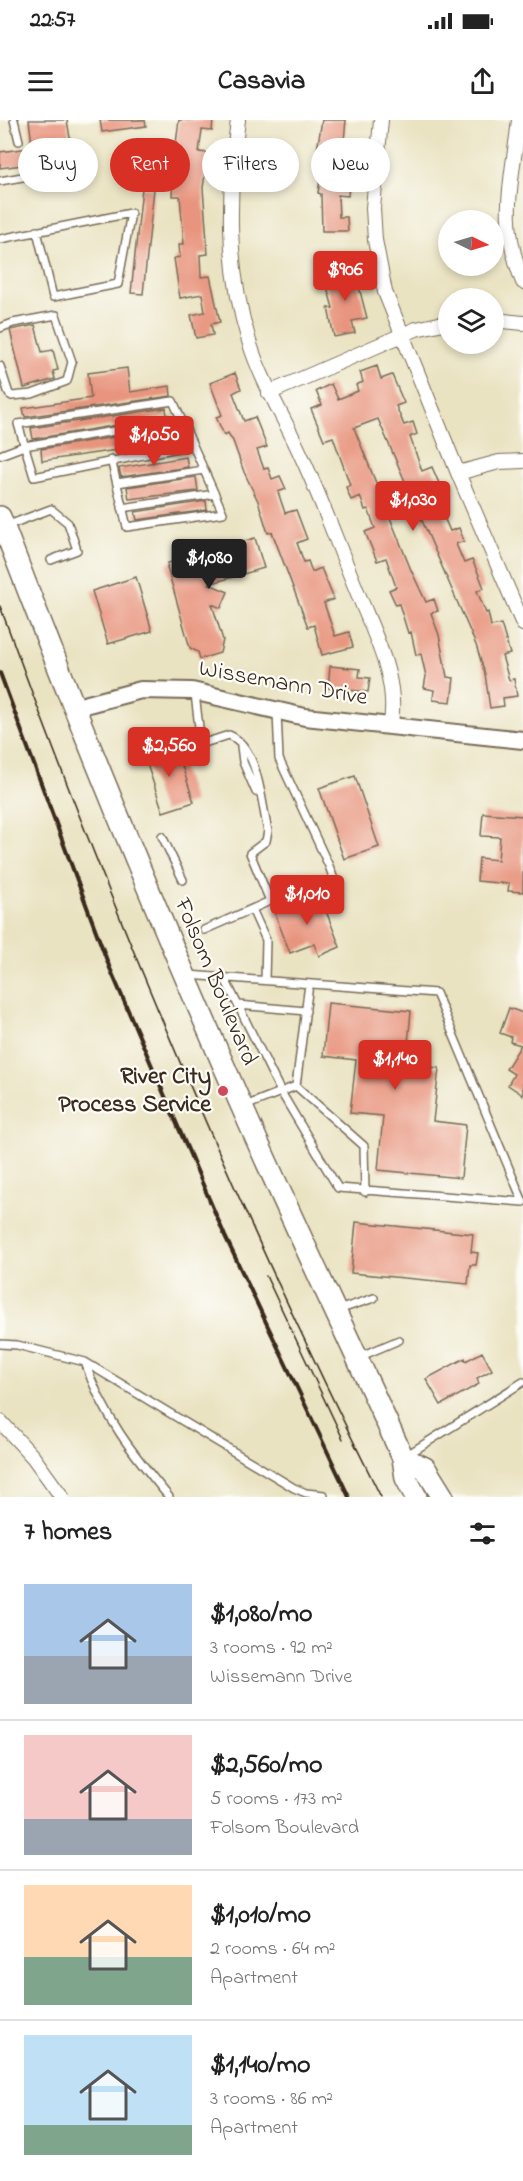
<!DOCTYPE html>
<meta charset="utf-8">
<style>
body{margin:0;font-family:"Indie Flower",sans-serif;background:#f6f6f6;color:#222;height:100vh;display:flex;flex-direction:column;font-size:22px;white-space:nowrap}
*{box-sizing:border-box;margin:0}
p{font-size:20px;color:#767676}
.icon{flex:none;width:33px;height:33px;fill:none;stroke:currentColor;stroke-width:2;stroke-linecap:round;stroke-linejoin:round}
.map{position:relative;height:1377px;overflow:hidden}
.panel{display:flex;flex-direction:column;background:#fff;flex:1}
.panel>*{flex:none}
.banner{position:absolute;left:18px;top:18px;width:488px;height:54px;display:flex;gap:12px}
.needle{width:39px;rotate:95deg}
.buttons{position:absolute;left:438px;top:90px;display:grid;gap:12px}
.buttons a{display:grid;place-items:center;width:66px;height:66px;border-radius:50%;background:#fff;box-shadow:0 3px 9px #0003;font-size:30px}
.price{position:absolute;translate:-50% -51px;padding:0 14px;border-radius:6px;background:#d93025;color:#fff;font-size:20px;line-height:39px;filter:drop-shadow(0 2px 3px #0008)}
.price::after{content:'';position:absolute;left:50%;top:36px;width:18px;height:14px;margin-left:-9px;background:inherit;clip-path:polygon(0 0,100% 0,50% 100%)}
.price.on{background:#222;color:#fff}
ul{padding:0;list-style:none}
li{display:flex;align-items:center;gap:18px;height:150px;padding:0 24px}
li+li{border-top:2px solid #e0e0e0}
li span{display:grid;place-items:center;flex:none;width:168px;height:120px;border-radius:0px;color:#555}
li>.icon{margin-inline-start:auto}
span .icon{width:72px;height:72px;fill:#fffc;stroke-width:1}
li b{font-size:26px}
h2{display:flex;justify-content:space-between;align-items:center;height:72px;padding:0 24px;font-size:26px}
.chip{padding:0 21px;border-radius:27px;background:#fff;box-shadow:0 3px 9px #0003;font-size:21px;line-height:54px}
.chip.on{background:#d93025;color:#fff}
.status{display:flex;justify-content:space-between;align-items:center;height:42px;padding:0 30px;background:#fff;direction:ltr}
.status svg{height:16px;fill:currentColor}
header{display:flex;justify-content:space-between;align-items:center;height:78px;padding:0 24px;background:#fff;font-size:27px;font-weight:800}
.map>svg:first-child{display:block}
</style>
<div class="status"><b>22:57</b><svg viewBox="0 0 49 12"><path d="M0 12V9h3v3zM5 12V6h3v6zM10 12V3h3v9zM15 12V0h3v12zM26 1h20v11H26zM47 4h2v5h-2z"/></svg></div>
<header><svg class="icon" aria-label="menu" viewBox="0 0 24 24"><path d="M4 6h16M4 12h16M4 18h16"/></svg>Casavia<svg class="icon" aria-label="share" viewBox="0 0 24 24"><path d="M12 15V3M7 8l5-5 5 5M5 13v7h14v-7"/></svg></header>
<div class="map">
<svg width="523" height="1377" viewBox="0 0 523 1377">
<rect width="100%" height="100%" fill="#fdfcf7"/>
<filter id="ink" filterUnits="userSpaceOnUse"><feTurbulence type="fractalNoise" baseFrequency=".0167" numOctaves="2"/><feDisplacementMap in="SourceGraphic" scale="12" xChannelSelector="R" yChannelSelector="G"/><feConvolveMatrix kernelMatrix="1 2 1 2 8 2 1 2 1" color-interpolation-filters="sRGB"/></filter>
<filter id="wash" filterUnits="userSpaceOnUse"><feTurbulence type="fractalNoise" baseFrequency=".008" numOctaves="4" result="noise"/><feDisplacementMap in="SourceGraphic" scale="24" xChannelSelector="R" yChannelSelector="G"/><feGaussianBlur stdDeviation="1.35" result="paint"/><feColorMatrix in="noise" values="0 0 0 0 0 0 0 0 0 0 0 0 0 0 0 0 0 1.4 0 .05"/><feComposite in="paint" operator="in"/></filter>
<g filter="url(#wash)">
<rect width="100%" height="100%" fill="#eae3c2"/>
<g id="blocks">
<!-- building -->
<path fill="#e8947e" d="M29,0H67L72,30L76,29L80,62L45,67L44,55L63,53L59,20L32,24Z
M100,0H145L146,6L102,12Z
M179,0H213L212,11L202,10L199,32L208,33L203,68L208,134L200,135L201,157L210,156L220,202L211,204L213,215L196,218L191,195L205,192L202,174L180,178L174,138L180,137L179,124H184L180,76H172L173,58L178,59L181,32L175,31Z
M322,0H346L343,31L352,32L348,76L338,75L339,97H347L348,111H322L321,74L318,73L324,31L317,30Z
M36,27L38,43L0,48V32Z
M142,68L154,69L143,174L131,173Z
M354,148L367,198L352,201L355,213L334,217L328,188H333L324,156Z
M35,205L42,232L53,230L58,250L53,251L55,259L24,268L10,210Z
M377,246L381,259L392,255L404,283L396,286L404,305L413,302L417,314L410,317L422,351L432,347L444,375L436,379L450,411L459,408L464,421L456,424L464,443L472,440L479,455L484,468L477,471L486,493L488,492L491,506L501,504L510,534L502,536L509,560L514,559L517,576L503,578L504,586L490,588L485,554L476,525L378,299L354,308L411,450L426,482L434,479L438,491L431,493L439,515L447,557L454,558L451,582L433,580L434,570L424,568L426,556L421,534L416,535L411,512L408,513L399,484L396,485L389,470L396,467L386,438L377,441L365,412L375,408L368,389L365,390L360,376L351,380L346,367L350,365L333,317L324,320L311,289L322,285L316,271L331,264L338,279L358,271L356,265L363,262L360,252Z
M127,248L130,272L170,266L171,276L25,297L23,288L91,278L88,253Z
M235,253L241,269L233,273L244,301L255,297L267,327L257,330L264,349L268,348L272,359L280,356L286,369L278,372L285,393L296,390L307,419L297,423L304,442L308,441L312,452L321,448L334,479L324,483L335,516L349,512L353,527L322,535L314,505L308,507L272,412L268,413L258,381L244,352L233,321L228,313L224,315L216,297L222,295L210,263Z
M166,288L167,297L33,319L31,308Z
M169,308L170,311L177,310L178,321L42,341L41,329Z
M186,337L188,347L121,357L119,348Z
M196,357L198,371L129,379L127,367Z
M206,381L207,390L137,400L135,392Z
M255,418L264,448L209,464L228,472L221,488L212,484L223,520L220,533L200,539L198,532L190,528L167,447L168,443Z
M136,457L152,511L108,524L92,471Z
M330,546L360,549L359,557L370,558L368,572L328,568Z
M175,625L194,682L163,692L144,635Z
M355,656L379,727L344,739L319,668Z
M483,693L523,696V772L508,771L509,764L477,761L479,738L498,740L500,717L481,716Z
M319,773L340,827L319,836L314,824L290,833L274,791Z
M328,883L411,891L406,945L439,948L433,1001L466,1005L461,1058L378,1050L383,996L350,993L356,940L323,936Z
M509,888L523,893V975L508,965L514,954L506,949L521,925L510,922L511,917L500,913Z
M356,1102L473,1114L471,1132L478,1133L476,1145H470L468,1164L351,1153Z
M482,1232L492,1250L477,1258L479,1264L441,1285L426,1259L465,1238L466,1241Z"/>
</g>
</g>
<g filter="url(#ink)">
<use href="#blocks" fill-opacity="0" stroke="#786b57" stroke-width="1.5"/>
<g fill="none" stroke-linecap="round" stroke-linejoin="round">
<defs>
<path id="service" d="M14,0L19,21
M0,61L39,54
M0,119L131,93L118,164L53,177L37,111
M0,208L13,203L56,195L72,242L67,261L32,274L12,276L9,274L0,246
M0,335L24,326L181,300
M111,339L127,407L223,393C206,355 190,318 173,281L18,304L34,357L193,325
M117,363L204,350
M122,388L215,374
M6,406L51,389L68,403L77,430L51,440
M195,574L201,624L229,615C259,627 261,682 268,711L266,721L250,733L270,781
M277,592L279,639L329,746L339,773
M241,626L243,642L256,672
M162,716L183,760
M252,789L266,820L265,860
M204,810L295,770
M188,855C271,861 353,867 436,873L523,1082L338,1068L281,972L224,857
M309,864L296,966L364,1026L365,1072
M238,885L306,891
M245,986L296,966
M338,1190L374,1178
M0,1224L17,1225L85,1242L294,1368L306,1373L324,1375
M359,1237L399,1220
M85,1242C102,1295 134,1335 169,1377
M407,1335L523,1262"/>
<path id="minor" d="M238,0C228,75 226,147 249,221C261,261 283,295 300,333C322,380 339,428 359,476C375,516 400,563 390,607
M381,0L373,88L375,120L385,172L458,353L523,504
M519,0C512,63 498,99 523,162
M494,200L523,203
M269,273L416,209L448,202
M458,353L499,342L523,341
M0,1301L33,1337L62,1377"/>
<path id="tertiary" d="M73,588L141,570L192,571L305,597L523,620"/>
<path id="primary" d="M0,397C76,596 156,793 242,987C294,1105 350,1221 403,1338L406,1358L416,1377
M403,1338L425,1348L443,1377"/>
</defs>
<!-- service casing -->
<use href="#service" stroke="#786b57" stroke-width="10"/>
<!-- minor casing -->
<use href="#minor" stroke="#786b57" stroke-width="16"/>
<!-- tertiary casing -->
<use href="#tertiary" stroke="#786b57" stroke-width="20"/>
<!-- primary casing -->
<use href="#primary" stroke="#786b57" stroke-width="24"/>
<!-- service -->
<use href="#service" stroke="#fff" stroke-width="7"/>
<!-- minor -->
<use href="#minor" stroke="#fff" stroke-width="14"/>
<!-- tertiary -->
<use href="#tertiary" stroke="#fff" stroke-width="16"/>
<!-- primary -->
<use href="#primary" stroke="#fff" stroke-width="21"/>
<!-- tram -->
<path stroke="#3b2a1e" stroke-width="1.5" d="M0,486C111,790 236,1088 381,1377
M266,1156L343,1319"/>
<!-- rail -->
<path stroke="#3b2a1e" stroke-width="4" d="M0,553L109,846L225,1116L349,1377"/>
</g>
</g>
<!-- markers -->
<circle fill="#d1495b" stroke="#fdfcf7" stroke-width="2" cx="223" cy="971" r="6"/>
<g text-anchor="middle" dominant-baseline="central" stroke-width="4.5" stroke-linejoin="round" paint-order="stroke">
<!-- street labels -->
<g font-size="24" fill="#3b2a1e" stroke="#fdfcf7">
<text transform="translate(283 564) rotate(10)">Wissemann Drive</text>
<text transform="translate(215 862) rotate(67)">Folsom Boulevard</text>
</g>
<!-- poi labels -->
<g font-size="24" font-weight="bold" fill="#3b2a1e" stroke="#fdfcf7" text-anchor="end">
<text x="211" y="957">River City<tspan x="211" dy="28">Process Service</tspan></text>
</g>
</g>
</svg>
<div class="buttons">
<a><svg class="needle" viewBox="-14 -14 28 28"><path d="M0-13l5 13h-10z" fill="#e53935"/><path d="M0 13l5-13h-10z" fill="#767676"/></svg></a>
<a><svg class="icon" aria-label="layers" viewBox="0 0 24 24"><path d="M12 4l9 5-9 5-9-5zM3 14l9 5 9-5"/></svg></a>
</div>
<b class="price" style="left:345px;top:182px">$906</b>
<b class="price" style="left:154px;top:347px">$1,050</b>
<b class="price" style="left:413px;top:412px">$1,030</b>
<b class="price on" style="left:209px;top:470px">$1,080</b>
<b class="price" style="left:169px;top:658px">$2,560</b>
<b class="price" style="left:307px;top:806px">$1,010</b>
<b class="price" style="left:395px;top:971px">$1,140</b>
<div class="banner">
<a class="chip">Buy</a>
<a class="chip on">Rent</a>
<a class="chip">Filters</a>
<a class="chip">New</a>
</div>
</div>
<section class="panel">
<h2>7 homes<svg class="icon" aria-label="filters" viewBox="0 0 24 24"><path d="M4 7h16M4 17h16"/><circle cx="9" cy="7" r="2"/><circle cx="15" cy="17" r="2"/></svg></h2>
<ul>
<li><span style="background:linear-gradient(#a9c7e8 60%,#9aa5b1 0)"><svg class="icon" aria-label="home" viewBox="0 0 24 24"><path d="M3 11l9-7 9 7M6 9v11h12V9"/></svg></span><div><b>$1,080/mo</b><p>3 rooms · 92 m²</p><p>Wissemann Drive</p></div></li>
<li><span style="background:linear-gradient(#f6c9c9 70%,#9aa5b1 0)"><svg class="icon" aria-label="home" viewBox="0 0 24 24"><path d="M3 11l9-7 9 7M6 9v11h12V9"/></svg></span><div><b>$2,560/mo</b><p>5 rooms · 173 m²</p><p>Folsom Boulevard</p></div></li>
<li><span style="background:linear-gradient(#ffd9b3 60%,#7fa58c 0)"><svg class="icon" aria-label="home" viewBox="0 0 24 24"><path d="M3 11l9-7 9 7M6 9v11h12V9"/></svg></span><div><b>$1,010/mo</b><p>2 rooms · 64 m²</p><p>Apartment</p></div></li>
<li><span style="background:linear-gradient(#bfe0f5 75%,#7fa58c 0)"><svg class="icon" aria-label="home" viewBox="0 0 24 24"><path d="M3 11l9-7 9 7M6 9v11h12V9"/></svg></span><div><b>$1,140/mo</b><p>3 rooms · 86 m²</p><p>Apartment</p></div></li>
</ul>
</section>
